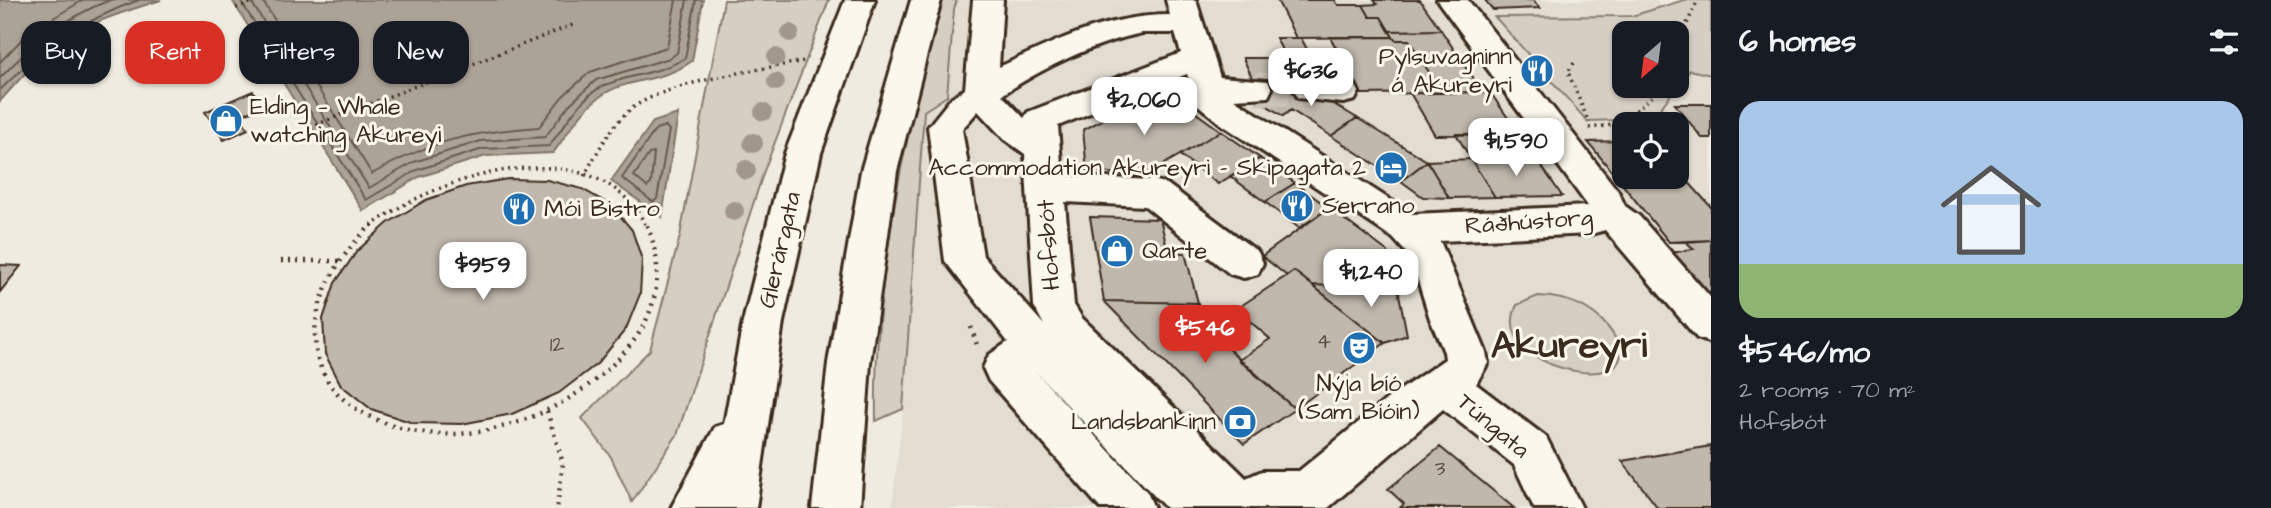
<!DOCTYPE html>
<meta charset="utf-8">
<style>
body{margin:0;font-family:"Architects Daughter",sans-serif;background:#20242c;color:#f1f3f6;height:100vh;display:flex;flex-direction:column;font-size:26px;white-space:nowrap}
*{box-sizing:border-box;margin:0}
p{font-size:23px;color:#9ea1a6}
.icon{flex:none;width:38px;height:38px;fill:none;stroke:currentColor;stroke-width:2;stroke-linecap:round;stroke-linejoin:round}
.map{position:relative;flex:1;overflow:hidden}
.drawer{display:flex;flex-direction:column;background:#171b24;width:560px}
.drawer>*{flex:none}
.guide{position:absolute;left:21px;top:21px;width:665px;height:63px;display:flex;gap:14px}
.needle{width:46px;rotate:208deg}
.controls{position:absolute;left:1612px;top:21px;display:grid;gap:14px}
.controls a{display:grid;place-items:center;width:77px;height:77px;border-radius:14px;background:#171b24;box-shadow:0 2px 5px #0004;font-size:35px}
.price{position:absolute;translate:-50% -60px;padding:0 16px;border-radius:14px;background:#fff;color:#222;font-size:23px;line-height:46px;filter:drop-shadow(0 2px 4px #0008)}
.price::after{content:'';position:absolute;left:50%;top:42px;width:21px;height:16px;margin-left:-10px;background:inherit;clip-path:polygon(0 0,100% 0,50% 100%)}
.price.on{background:#d93025;color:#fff}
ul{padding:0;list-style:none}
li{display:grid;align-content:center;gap:14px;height:371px;padding:0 28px}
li+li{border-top:2px solid #363941}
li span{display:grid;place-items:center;height:217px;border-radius:21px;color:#555}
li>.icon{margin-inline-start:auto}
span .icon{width:126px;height:126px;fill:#fffc;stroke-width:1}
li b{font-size:30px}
h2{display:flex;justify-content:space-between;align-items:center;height:84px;padding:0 28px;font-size:30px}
.chip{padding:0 24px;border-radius:21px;background:#171b24;box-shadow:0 2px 5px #0004;font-size:24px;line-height:63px}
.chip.on{background:#d93025;color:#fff}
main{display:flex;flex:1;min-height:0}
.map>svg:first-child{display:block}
</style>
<main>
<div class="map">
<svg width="1711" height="508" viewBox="0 0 1711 508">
<rect width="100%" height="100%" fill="#f0ebe0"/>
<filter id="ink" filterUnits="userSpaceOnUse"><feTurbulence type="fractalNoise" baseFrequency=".0143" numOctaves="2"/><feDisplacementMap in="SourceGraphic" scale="14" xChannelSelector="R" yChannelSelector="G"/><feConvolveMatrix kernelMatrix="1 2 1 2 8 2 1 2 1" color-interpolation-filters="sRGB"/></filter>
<g filter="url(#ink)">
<!-- built -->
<path fill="#e2dcd1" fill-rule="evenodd" d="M957,0H1656L1662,7L1632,16L1496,17L1652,119L1691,70L1711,75V508H892L903,409L924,111ZM1624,124H1676V177H1624Z"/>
<!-- green -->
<path fill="#d5cec3" stroke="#887c70" stroke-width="2" fill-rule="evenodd" d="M724,0H829L764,171L677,435L632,502L611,457L582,418L650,350L680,236Z
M943,0H957L954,9L947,96L924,111L903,409L876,421C873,281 904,133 943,0Z
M1684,0H1711V75L1690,70L1652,119L1587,121L1495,17L1632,16ZM1624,33H1676V86H1624Z
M1538,296C1563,297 1589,305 1606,325C1673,405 1483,374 1517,305Z"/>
<!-- water -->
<path fill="#aca397" stroke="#7f7367" stroke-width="2" d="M0,0H161C120,13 75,26 42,56C27,70 14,86 0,101Z
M232,0H703L692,61C664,82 629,78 604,94C582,108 568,133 553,153L486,156L419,177L363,211Z
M678,114L662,217L611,181L653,122Z"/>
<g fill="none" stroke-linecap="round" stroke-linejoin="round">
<!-- shore -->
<path stroke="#685a4e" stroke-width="2" d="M240,0L366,200L417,170L483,149L549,146C565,126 579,98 603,86C630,74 659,74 685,58L696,0
M250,0L369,188L414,162L481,141L545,137L569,105L596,80L670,58L677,53L687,0
M262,0L372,174C432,140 471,132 539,127L562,97L590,72L667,47L676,0
M0,62L27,34L83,0
M0,78C32,44 66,17 110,0
M0,90C42,48 83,20 139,0
M665,126L669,130L657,199L653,202L622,178L656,129Z
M654,153L651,184L647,187L634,176L649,154Z"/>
</g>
<!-- building -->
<path fill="#c0b8ad" stroke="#3b2a1e" stroke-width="2" d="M1277,0H1335L1338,5H1363L1370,17H1381L1393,37L1296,38Z
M1374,0H1420L1441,30L1389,31L1381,17H1370L1363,5L1377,4Z
M1485,0H1533L1540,8L1493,10Z
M1441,30L1478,86L1483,92L1442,93L1409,40H1395L1389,31Z
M1330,37H1393L1395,40H1409L1442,93L1361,94Z
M1276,38H1301L1324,81H1297Z
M1243,58H1286L1297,81L1254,82Z
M1297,81L1310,90L1357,118L1331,136L1291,110L1283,116L1263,103Z
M1297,81L1263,103L1254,82Z
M253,91L263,106L240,116L248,129L224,140L205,112Z
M1490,92L1519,134L1435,135L1410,93Z
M1141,99L1178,100L1221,131L1142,177L1087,170L1083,130Z
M1675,104H1711V138H1702Z
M1357,118L1427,161L1401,181L1331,136Z
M1221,131L1260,158L1218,184L1180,155Z
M1456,134H1519L1536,158L1471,159Z
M1624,141V177H1676V168L1711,207V240L1669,242L1588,142Z
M1260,158L1295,183L1265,202L1230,176Z
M1536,158L1562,196L1495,197L1471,159Z
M1471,159L1495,197L1449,198L1427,161Z
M1427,161L1449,198L1423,197L1401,181Z
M508,179L547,180L582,189L612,206L632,230L642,260L640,294L626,329L598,363L559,393L512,414L462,424L413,423L371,409L341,385L325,354L323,319L335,283L357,251L388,223L426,200L466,186Z
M1295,183L1329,208L1299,228L1265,202Z
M1329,208L1387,251L1398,289L1312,285L1294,271L1287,276L1262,256Z
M1090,217L1160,219L1168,252L1185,253L1198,303L1104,301Z
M1711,240V293L1704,294L1666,254L1694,249L1686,242Z
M0,265L21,266L0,292Z
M1294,271L1385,343L1295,409L1239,360L1270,339L1236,309Z
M1312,285L1398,289L1407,335L1385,343Z
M1104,301L1198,303L1203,326L1295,409L1244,444Z
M1711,446V508H1658L1622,461Z
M1440,447L1514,508H1400L1404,504L1388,489Z"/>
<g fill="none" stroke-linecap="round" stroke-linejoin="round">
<!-- minor-tunnel -->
<path stroke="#ccc4b9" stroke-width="33" stroke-dasharray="33 17" stroke-linecap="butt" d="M1256,89L1310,90"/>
<defs>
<path id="minor" d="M973,0H1003L999,67C1055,41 1107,15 1170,15L1166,0H1196L1220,77L1268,81L1272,89L1268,97L1234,99L1412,214L1588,206L1437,0H1468L1618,191L1625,206L1639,216L1711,298V343L1697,338L1605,230L1591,234L1440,241L1486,352L1488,363L1476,384L1546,437L1582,508H1534L1514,465L1443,409L1328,508H1166L1034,370L1147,492L1154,508H1100L989,381L983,368L989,355L1008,342L945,261L928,127L952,97L965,89ZM1142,33H1175L1181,53L1028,112L1024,118L1002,95C1042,68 1094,43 1142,33ZM1187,74L1198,105L1221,124L1393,238L1411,258L1430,319L1444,352L1445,359L1387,399L1299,471H1262L1246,478L1082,318L1074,305L1065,202L1145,206L1230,274L1244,278L1258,274L1263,263L1258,252L1167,184L1154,180L1062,176L1058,126ZM978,111L1004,139L1025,154L1034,306L1044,325L983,256L962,129Z
M1310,79L1355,84L1359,92L1355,100L1343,103L1298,98L1294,90L1298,82Z"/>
<path id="highway" d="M845,0H875L821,153L783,322L756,508H671L715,427L724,424L743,322L785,153Z
M911,0H941L897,171L870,363L860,508H812L828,363L861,171Z"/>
</defs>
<!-- minor casing -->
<use href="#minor" stroke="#3b2a1e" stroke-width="6"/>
<!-- highway casing -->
<use href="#highway" stroke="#3b2a1e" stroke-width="6"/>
<!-- path-far1 -->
<path stroke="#3b2a1e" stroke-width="3.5" stroke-dasharray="2 4.5" stroke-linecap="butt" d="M236,8L258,0
M1676,47L1698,0
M1574,63L1568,72L1589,123
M310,127L573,25
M1589,128L1620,124L1656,93L1659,86
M584,176C597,153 610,127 630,110C663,82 760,70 804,61
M371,226C439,174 596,126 646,226"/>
<!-- path -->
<path stroke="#3b2a1e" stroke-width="4.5" stroke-dasharray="2 6" stroke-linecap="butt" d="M373,224C311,279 281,377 375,419C462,459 576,415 632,343C659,309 665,263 646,224
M281,261H339
M971,327L977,345
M547,411L563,463L557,508"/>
<!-- minor -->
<use href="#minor" fill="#fbf7ec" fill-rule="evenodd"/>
<!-- highway -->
<use href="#highway" fill="#fbf7ec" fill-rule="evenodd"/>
</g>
<!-- trees -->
<g fill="#a2978c">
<circle cx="790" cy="33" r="9"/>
<circle cx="776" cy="57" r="9"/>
<circle cx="776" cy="82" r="9"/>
<circle cx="763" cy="112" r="9"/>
<circle cx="753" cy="143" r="10"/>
<circle cx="746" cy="170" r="10"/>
<circle cx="734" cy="211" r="10"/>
</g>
</g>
<!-- icons -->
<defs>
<symbol id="restaurant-disc" viewBox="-11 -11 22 22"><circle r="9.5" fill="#1f6fb2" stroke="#fbf7ec"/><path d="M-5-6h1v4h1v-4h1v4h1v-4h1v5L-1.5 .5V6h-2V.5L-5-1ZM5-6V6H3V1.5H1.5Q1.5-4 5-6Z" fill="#fff"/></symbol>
<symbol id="shop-disc" viewBox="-11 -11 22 22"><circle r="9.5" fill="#1f6fb2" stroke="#fbf7ec"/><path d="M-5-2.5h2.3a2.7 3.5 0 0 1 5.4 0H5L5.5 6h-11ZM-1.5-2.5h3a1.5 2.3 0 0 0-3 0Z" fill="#fff"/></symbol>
<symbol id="hotel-disc" viewBox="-11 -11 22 22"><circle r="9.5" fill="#1f6fb2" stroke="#fbf7ec"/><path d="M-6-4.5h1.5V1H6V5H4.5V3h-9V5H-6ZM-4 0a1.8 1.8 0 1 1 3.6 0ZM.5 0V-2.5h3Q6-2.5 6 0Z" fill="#fff"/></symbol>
<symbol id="theatre-disc" viewBox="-11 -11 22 22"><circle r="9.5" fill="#1f6fb2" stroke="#fbf7ec"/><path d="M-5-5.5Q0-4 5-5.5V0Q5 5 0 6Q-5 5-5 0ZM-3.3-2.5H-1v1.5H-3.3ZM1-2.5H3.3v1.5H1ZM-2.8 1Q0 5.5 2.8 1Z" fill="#fff"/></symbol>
<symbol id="bank-disc" viewBox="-11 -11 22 22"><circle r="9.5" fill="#1f6fb2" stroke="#fbf7ec"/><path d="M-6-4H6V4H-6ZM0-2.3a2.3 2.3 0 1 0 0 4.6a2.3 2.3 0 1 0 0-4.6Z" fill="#fff"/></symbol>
</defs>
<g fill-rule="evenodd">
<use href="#restaurant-disc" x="1518" y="52" width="38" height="38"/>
<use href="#shop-disc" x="207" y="102" width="38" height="38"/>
<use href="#hotel-disc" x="1372" y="149" width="38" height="38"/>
<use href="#restaurant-disc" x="1278" y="187" width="38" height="38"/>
<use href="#restaurant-disc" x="500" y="190" width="38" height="38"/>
<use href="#shop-disc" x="1098" y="232" width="38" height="38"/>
<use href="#theatre-disc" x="1340" y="329" width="38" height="38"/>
<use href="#bank-disc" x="1221" y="403" width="38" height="38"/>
</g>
<g text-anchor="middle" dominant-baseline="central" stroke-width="6" stroke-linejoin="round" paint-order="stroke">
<!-- number labels -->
<g font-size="21" fill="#5c4e42">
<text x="1324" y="341">4</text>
<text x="557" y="344">12</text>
<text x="1440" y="468">3</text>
</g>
<!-- poi labels -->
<g font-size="24" fill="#3b2a1e" stroke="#fbf7ec" text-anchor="start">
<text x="1512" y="57" text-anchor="end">Pylsuvagninn<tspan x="1512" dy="28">á Akureyri</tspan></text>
<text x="250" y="107">Elding — Whale<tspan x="250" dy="28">watching Akureyi</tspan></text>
<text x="1366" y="168" text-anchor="end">Accommodation Akureyri - Skipagata 2</text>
<text x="1322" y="206">Serrano</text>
<text x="544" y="209">Mói Bistro</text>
<text x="1142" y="251">Qarte</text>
<text x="1359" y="384" text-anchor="middle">Nýja bíó<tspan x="1359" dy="28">(Sam Bíóin)</tspan></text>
<text x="1216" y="422" text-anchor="end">Landsbankinn</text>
</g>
<!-- street labels -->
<g font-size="24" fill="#3b2a1e" stroke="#fbf7ec">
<text transform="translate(1529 222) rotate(-4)">Ráðhústorg</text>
<text transform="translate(1049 245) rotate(-94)">Hofsbót</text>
<text transform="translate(780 250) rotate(-77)">Glerárgata</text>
<text transform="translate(1493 426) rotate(40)">Túngata</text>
</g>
<!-- town labels -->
<g font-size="38" font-weight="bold" fill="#3b2a1e" stroke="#fbf7ec">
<text x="1569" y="346">Akureyri</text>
</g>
</g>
</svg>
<div class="controls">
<a><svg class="needle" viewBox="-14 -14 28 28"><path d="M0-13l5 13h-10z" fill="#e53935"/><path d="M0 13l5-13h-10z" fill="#9ea1a6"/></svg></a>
<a><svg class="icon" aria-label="locate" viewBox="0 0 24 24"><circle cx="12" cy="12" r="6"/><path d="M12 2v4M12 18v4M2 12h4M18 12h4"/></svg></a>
</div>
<b class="price" style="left:1311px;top:108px">$636</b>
<b class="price" style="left:1144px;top:137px">$2,060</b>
<b class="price" style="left:1516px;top:178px">$1,590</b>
<b class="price" style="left:483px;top:302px">$959</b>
<b class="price" style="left:1371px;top:309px">$1,240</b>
<b class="price on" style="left:1205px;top:365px">$546</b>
<div class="guide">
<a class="chip">Buy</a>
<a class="chip on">Rent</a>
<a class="chip">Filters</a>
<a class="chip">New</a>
</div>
</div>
<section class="drawer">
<h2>6 homes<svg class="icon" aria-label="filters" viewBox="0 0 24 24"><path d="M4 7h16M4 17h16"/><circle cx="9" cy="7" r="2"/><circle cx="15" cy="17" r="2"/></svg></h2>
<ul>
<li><span style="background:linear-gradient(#a9c7e8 75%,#8fb573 0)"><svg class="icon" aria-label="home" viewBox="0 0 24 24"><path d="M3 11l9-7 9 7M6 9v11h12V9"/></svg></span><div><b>$546/mo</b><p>2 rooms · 70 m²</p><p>Hofsbót</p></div></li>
</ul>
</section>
</main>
